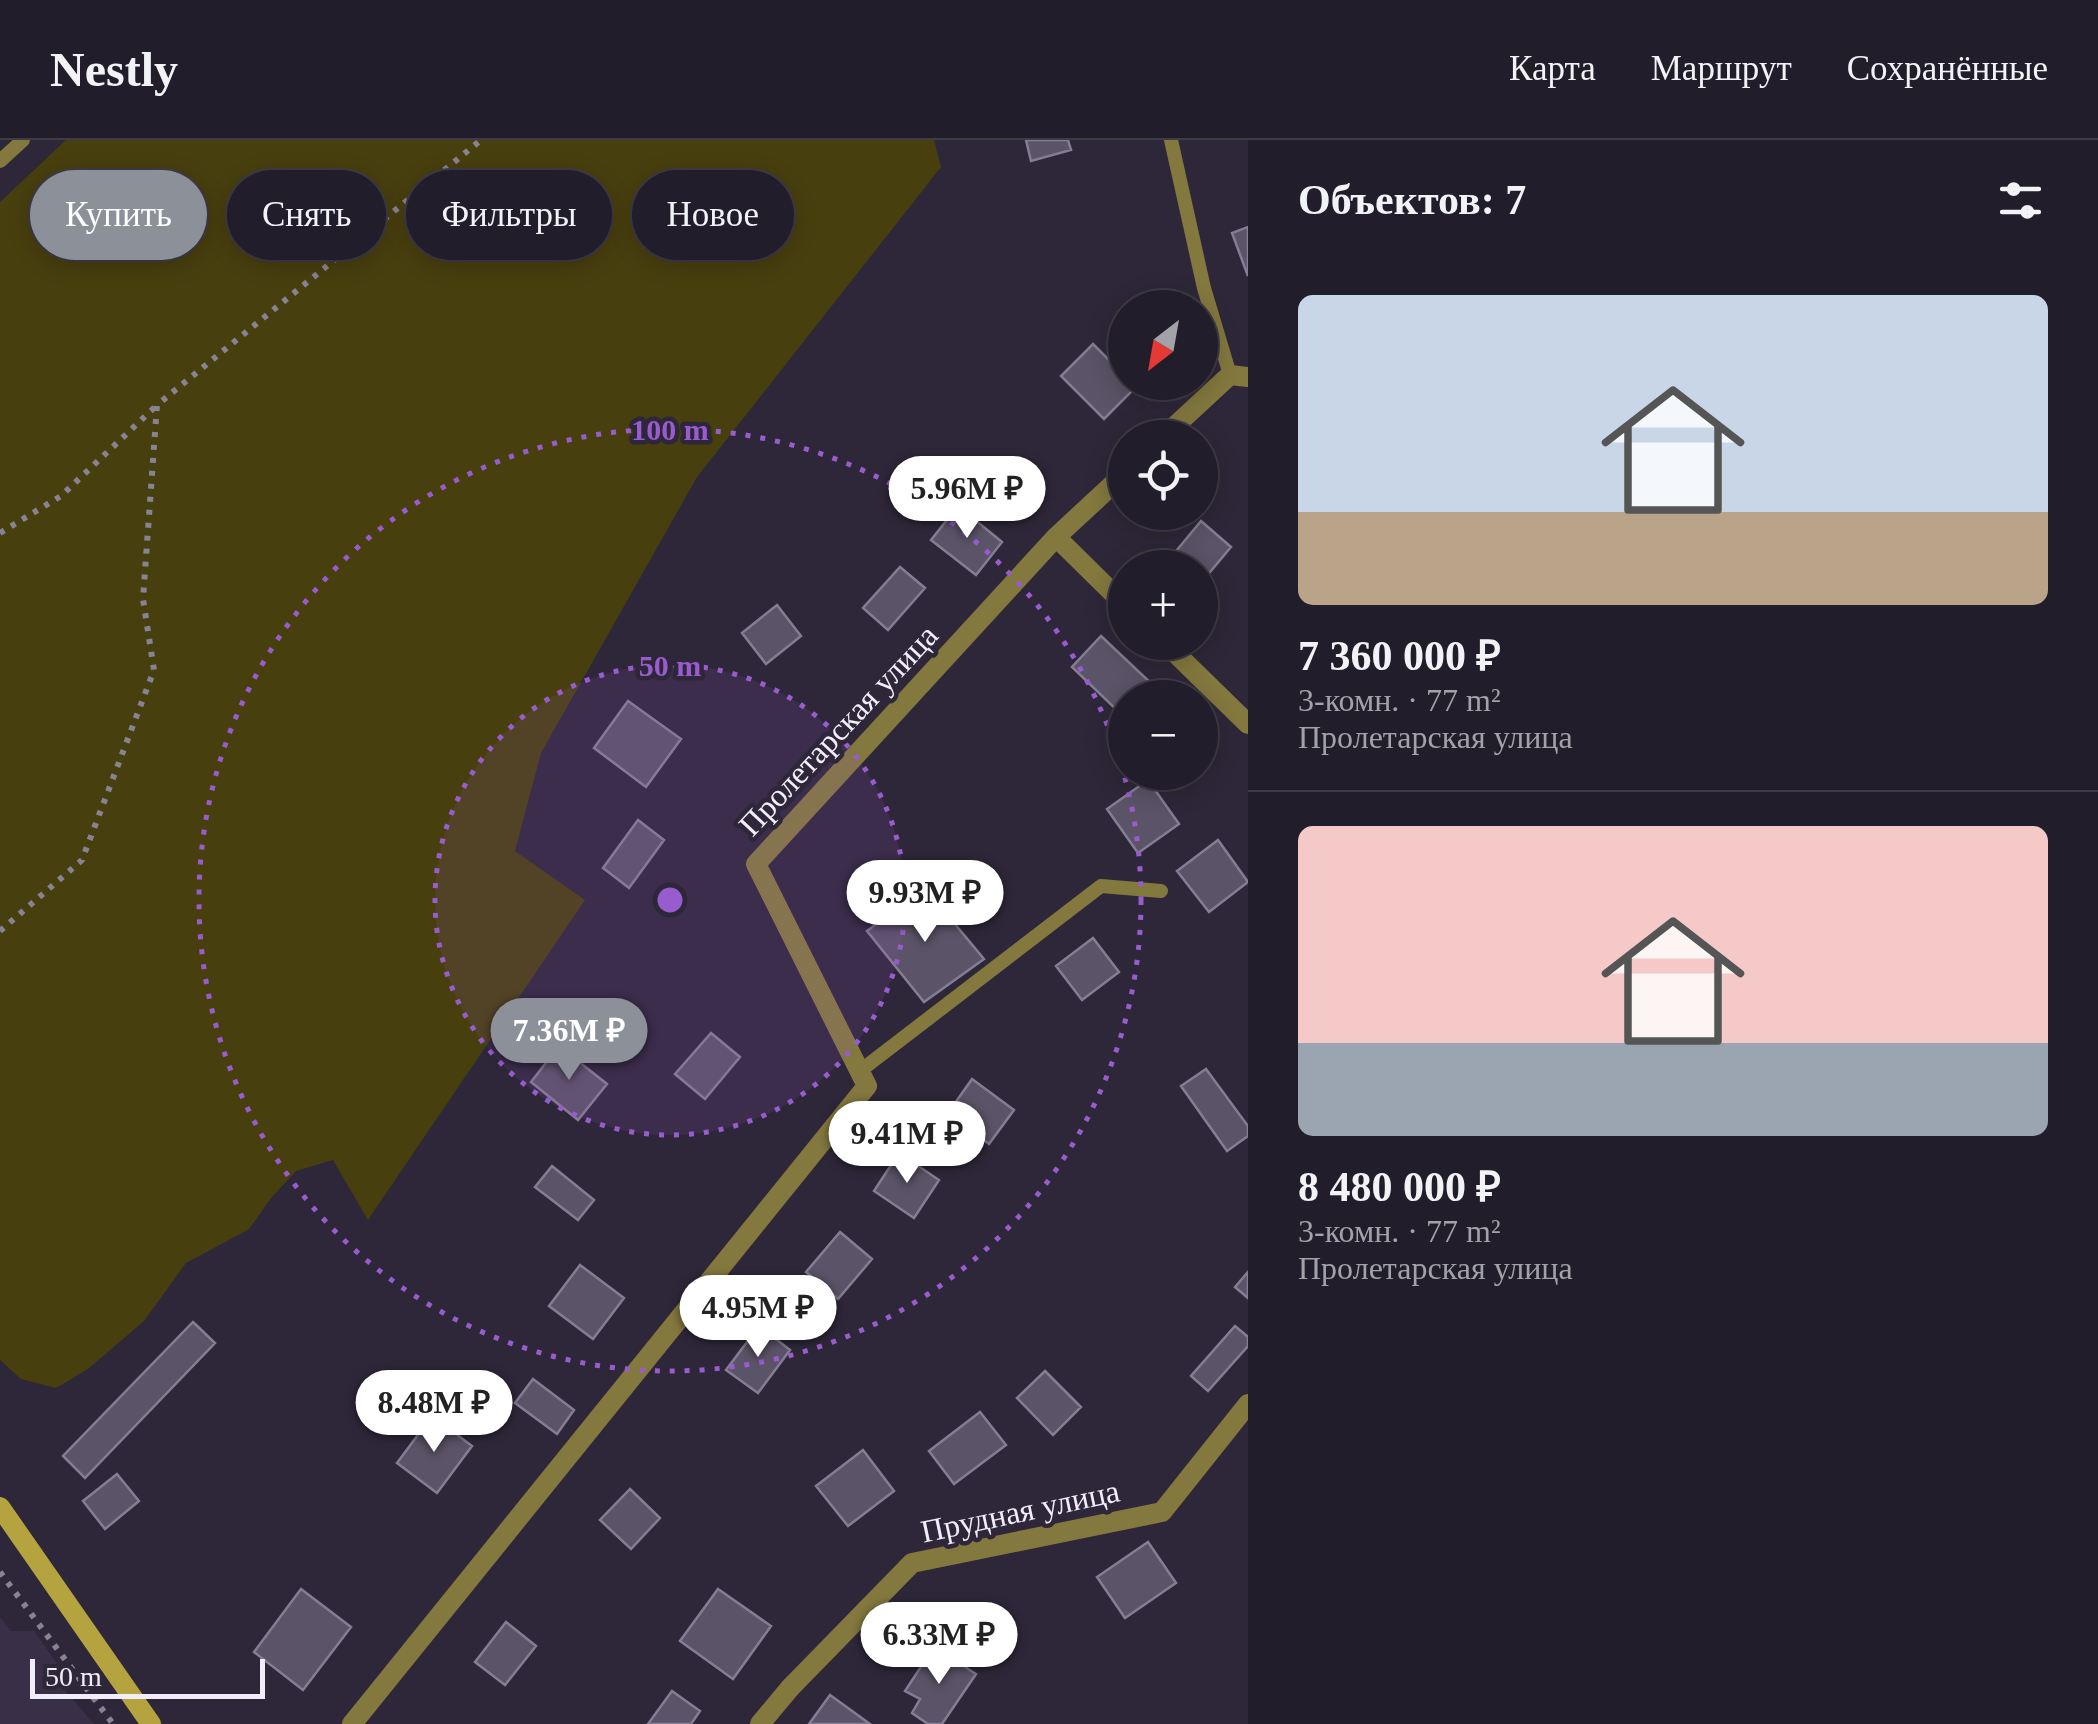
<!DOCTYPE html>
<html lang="ru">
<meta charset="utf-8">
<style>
body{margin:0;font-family:"Times New Roman",serif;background:#2a2633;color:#f1f3f6;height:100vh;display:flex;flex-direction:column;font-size:38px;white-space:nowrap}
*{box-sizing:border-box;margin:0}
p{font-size:32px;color:#a2a2a9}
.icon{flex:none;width:55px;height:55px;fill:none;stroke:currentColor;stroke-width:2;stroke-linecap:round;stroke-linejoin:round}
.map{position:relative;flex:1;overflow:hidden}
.details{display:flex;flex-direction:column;background:#221d2b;width:850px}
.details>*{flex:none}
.guide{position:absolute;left:30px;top:30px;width:950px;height:90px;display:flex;gap:20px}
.needle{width:65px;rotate:211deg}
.fabs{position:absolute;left:1108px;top:150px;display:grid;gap:20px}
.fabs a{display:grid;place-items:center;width:110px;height:110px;border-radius:50%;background:#221d2b;box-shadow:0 5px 25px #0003,0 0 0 2px #3f3b47;font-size:50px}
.scale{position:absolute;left:30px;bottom:25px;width:235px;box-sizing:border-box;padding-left:10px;border:5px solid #f2edfa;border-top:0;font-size:28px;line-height:35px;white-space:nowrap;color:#f2edfa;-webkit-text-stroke:8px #2e2739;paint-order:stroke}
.price{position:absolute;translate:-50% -85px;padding:0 22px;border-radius:35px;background:#fff;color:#222;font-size:32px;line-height:65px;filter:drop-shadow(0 2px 5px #0008)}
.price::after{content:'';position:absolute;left:50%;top:60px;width:30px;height:22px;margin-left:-15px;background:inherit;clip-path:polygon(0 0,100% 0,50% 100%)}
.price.active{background:#8c9099;color:#fff}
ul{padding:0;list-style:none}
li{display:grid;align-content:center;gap:20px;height:530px;padding:0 50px}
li+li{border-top:2px solid #3f3b47}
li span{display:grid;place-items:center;height:310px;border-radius:15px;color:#555}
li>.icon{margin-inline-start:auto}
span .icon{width:180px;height:180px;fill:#fffc;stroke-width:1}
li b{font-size:42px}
h2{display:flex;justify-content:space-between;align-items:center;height:120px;padding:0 50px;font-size:42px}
.pill{padding:0 35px;border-radius:45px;background:#221d2b;box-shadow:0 5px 25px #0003,0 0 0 2px #3f3b47;font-size:35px;line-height:90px}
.pill.active{background:#8c9099;color:#fff}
header{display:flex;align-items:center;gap:60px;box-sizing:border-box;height:140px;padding:0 50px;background:#221d2b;border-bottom:2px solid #3f3b47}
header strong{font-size:48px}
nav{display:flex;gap:55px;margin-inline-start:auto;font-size:35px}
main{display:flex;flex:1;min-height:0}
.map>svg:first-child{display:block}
</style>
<header>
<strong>Nestly</strong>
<nav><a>Карта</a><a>Маршрут</a><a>Сохранённые</a></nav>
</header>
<main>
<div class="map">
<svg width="1248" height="1584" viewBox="0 0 1248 1584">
<rect width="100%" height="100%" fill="#2e2739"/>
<!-- built -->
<path fill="#392f47" d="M0,1477L11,1491H34L61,1529L57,1541L94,1584H0Z"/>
<!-- green -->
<path fill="#483f0f" d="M66,0H934L941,27L697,337L541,613L515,711L585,760L368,1080L333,1020L296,1031L272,1057L249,1089L186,1123L144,1181L88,1229L56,1248L21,1239L0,1220V62Z"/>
<!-- building -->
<path fill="#5b5367" stroke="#857d93" stroke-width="2.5" d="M1026,0H1068L1071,10L1031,21Z
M1248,87V136L1232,93Z
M1093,204L1125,236V242L1136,247L1104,279L1061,236Z
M958,366L1002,402L976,435L931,400Z
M1201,381L1231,407L1200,444V428H1174L1167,422Z
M900,427L925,448L888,490L863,468Z
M777,465L801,496L766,524L742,493Z
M1101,496L1154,546L1143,558H1125L1124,577L1072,527Z
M628,561L681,599L646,647L594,608Z
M1148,640L1179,684L1138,713L1107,669Z
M638,680L664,700L629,748L603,728Z
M1218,700L1248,742L1209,772L1177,731Z
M925,748L984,819L924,862L867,791Z
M1093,798L1119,832L1082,860L1056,826Z
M711,893L740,917L705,959L675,934Z
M559,906L607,944L578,980L531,942Z
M1206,929L1248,986V996L1227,1011L1181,946Z
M972,939L1014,970L989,1004L948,973Z
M899,1013L939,1040L914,1078L874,1051Z
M552,1026L594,1060L578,1080L535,1047Z
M840,1092L872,1119L838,1159L806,1132Z
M580,1125L624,1158L593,1199L549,1166Z
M1248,1132V1158L1235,1147Z
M193,1182L215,1203L85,1338L63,1316Z
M759,1186L790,1210L758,1253L726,1230Z
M1235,1186L1248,1197V1206L1208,1251L1191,1236Z
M1045,1231L1081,1267L1053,1295L1017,1258Z
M533,1239L574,1270L557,1294L515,1263Z
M980,1272L1006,1305L954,1344L929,1311Z
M432,1276L472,1306L437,1353L397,1323Z
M863,1310L894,1351L848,1386L816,1346Z
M117,1334L139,1361L105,1389L83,1361Z
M630,1349L660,1378L631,1409L600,1380Z
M1148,1402L1176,1443L1125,1478L1097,1437Z
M301,1449L351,1487L303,1550L254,1512Z
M718,1449L771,1486L733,1539L680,1501Z
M506,1482L536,1506L505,1545L475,1522Z
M934,1507L976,1534L942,1584H928L912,1573L920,1559L905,1551Z
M672,1551L700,1571L691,1584H648Z
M830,1555L870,1584H809Z"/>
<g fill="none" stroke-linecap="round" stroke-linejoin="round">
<!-- path -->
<path stroke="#898292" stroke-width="6" stroke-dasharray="5 8" stroke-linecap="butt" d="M0,393L61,356L156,266
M0,791L82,720L154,530L143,459L157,265L481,0
M0,1432L113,1584"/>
<!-- lane -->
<path stroke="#83783e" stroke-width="14" d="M1171,0L1204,148L1230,235
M0,21L23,0
M860,931L1101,746L1161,751"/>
<!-- street -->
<path stroke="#83783e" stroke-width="20" d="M1162,298L1230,235L1248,237
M1056,397L1125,465
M1164,502L1248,584
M352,1584L867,946L756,724L1056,397L1125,333
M760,1584L790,1548L912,1423L1162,1372L1248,1264"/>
<!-- secondary -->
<path stroke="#b5a340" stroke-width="20" d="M0,1367L151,1584"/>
</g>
<!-- distance rings -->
<circle cx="670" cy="760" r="235" fill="#995cce" fill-opacity=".12"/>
<g fill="none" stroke="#995cce" stroke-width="5" stroke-dasharray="5 10">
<circle cx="670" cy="760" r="235"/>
<circle cx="670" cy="760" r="471"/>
</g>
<g text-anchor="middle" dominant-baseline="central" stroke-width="9" stroke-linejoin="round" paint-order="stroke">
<!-- street labels -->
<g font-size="32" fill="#f2edfa" stroke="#2e2739">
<text transform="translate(838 590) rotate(-47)">Пролетарская улица</text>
<text transform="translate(1020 1371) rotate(-12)">Прудная улица</text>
</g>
</g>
<circle cx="670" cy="760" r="15" fill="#995cce" stroke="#2e2739" stroke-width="5"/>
<g font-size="30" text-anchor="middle" font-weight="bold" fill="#995cce" stroke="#2e2739" stroke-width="9" stroke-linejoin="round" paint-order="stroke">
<text x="670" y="300">100 m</text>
<text x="670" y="536">50 m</text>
</g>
</svg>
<div class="fabs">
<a><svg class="needle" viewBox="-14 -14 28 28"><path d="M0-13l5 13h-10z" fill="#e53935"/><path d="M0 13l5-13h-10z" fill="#a2a2a9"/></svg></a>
<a><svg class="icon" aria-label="locate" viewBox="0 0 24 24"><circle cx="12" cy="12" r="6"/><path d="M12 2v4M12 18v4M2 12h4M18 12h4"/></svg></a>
<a>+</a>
<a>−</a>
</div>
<div class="scale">50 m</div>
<b class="price" style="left:967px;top:401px">5.96M ₽</b>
<b class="price" style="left:925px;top:805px">9.93M ₽</b>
<b class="price active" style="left:569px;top:943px">7.36M ₽</b>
<b class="price" style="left:907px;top:1046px">9.41M ₽</b>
<b class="price" style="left:758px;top:1220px">4.95M ₽</b>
<b class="price" style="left:434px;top:1315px">8.48M ₽</b>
<b class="price" style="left:939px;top:1547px">6.33M ₽</b>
<div class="guide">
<a class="pill active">Купить</a>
<a class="pill">Снять</a>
<a class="pill">Фильтры</a>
<a class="pill">Новое</a>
</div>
</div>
<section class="details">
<h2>Объектов: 7<svg class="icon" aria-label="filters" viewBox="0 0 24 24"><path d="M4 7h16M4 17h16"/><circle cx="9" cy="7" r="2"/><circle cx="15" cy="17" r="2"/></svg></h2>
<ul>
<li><span style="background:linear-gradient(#c9d6e8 70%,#b9a48a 0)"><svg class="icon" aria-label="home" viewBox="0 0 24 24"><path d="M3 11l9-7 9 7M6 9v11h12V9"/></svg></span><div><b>7 360 000 ₽</b><p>3-комн. · 77 m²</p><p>Пролетарская улица</p></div></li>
<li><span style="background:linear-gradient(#f6c9c9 70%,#9aa5b1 0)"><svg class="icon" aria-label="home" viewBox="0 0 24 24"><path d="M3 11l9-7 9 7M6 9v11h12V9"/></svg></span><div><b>8 480 000 ₽</b><p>3-комн. · 77 m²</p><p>Пролетарская улица</p></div></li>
</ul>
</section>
</main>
